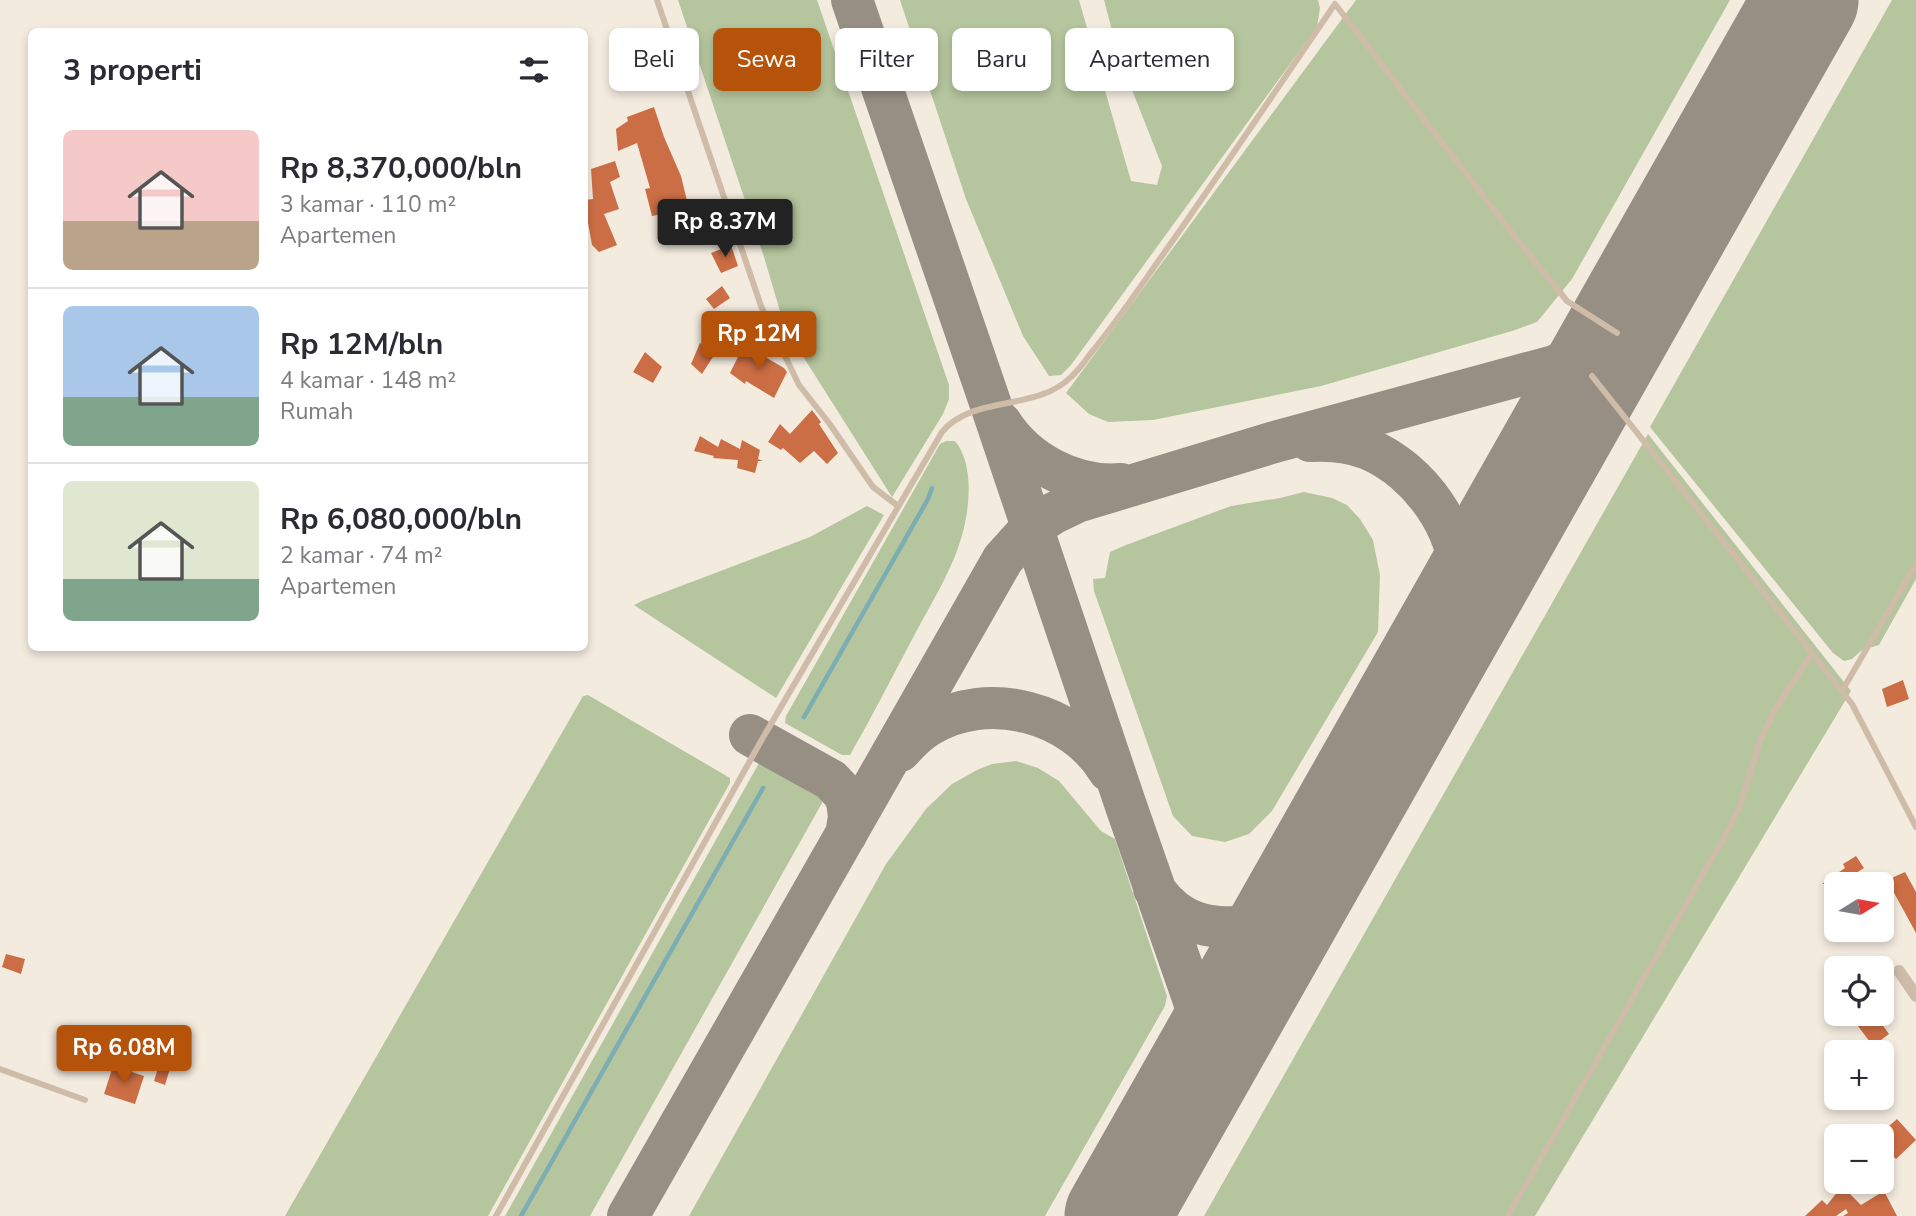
<!DOCTYPE html>
<html lang="id">
<meta charset="utf-8">
<style>
body{margin:0;font-family:"Nunito Sans",sans-serif;background:#f2f2f3;color:#2b2b33;height:100vh;display:flex;flex-direction:column;font-size:26px;white-space:nowrap}
*{box-sizing:border-box;margin:0}
p{font-size:23px;color:#7c7c81}
.icon{flex:none;width:38px;height:38px;fill:none;stroke:currentColor;stroke-width:2;stroke-linecap:round;stroke-linejoin:round}
.map{position:relative;flex:1;overflow:hidden}
.drawer{position:absolute;left:28px;top:28px;width:560px;height:623px;display:flex;flex-direction:column;background:#fff;border-radius:10px;box-shadow:0 4px 10px #0003}
.drawer>*{flex:none}
.guide{position:absolute;left:609px;top:28px;width:665px;height:63px;display:flex;gap:14px}
.needle{width:46px;rotate:79deg}
.buttons{position:absolute;left:1824px;top:872px;display:grid;gap:14px}
.buttons a{display:grid;place-items:center;width:70px;height:70px;border-radius:10px;background:#fff;box-shadow:0 4px 10px #0003;font-size:35px}
.price{position:absolute;translate:-50% -60px;padding:0 16px;border-radius:7px;background:#b45309;color:#fff;font-size:23px;line-height:46px;filter:drop-shadow(0 2px 4px #0008)}
.price::after{content:'';position:absolute;left:50%;top:42px;width:21px;height:16px;margin-left:-10px;background:inherit;clip-path:polygon(0 0,100% 0,50% 100%)}
.price.active{background:#222;color:#fff}
ul{padding:0;list-style:none}
li{display:flex;align-items:center;gap:21px;height:175px;padding:0 35px}
li+li{border-top:2px solid #e1e1e2}
li span{display:grid;place-items:center;flex:none;width:196px;height:140px;border-radius:10px;color:#555}
li>.icon{margin-inline-start:auto}
span .icon{width:84px;height:84px;fill:#fffc;stroke-width:1}
li b{font-size:30px}
h2{display:flex;justify-content:space-between;align-items:center;height:84px;padding:0 35px;font-size:30px}
.tag{padding:0 24px;border-radius:10px;background:#fff;box-shadow:0 4px 10px #0003;font-size:24px;line-height:63px}
.tag.active{background:#b45309;color:#fff}
.map>svg:first-child{display:block}
</style>
<div class="map">
<svg width="1916" height="1216" viewBox="0 0 1916 1216">
<rect width="100%" height="100%" fill="#f4ebdf"/>
<!-- green -->
<path fill="#b5c59d" d="M678,0H817L949,385V399L943,414L892,497L785,328L764,257Z
M900,0H1079L1131,181L1157,185L1162,166L1119,57L1104,0H1318L1320,8L1317,27L1071,365L1061,375L1049,376L1023,336L966,199Z
M1356,0H1730L1572,279L1537,322L1512,331L1321,386L1153,420L1108,422L1089,414L1066,393Z
M1892,0H1916V579L1879,645L1862,650L1852,659L1844,661L1833,653L1650,427Z
M1648,434L1851,691L1535,1216H1204Z
M946,441H955C976,466 969,517 959,545C949,575 931,604 916,632C894,673 873,715 850,755H842L785,723L786,716L940,444Z
M1304,492L1332,498L1347,505L1360,519L1373,540L1380,575L1378,632L1272,811L1249,834L1225,842L1192,836L1173,816L1094,591L1093,579L1105,578L1110,552L1126,545L1231,506L1280,498Z
M867,506L884,515L776,698L634,605L644,600L810,537Z
M588,695L730,778V783L488,1216H285L583,696Z
M764,761H771L803,782L818,788L823,796L822,803L590,1216H505L759,763Z
M1016,761L1038,768L1059,781L1101,831L1115,839L1167,996L1165,1006L1045,1216H689L886,864L926,809L952,784L977,770L992,764Z"/>
<g fill="none" stroke-linecap="round" stroke-linejoin="round">
<!-- stream -->
<path stroke="#7cadb3" stroke-width="4.5" d="M804,717L928,499L932,488
M521,1216L763,788"/>
<!-- taxiway -->
<path stroke="#978e84" stroke-width="42" d="M852,0L993,411L1126,806L1194,1001C1204,1039 1204,1047 1192,1084
M1001,423C1026,462 1074,488 1121,484
M1310,441C1330,440 1349,441 1368,449C1419,470 1464,531 1459,588C1458,602 1452,617 1449,630
M750,735L831,780L843,793L847,801L849,817L846,835
M900,751C908,742 918,732 928,726C987,689 1074,712 1109,771
M1154,889C1159,895 1163,901 1169,906C1200,936 1247,928 1285,919
M628,1216L1003,559L1031,528L1054,513L1077,502L1271,443L1554,366L1589,351L1617,333"/>
<!-- runway -->
<path stroke="#978e84" stroke-width="105" d="M1117,1216L1806,0"/>
</g>
<!-- building -->
<path fill="#cc6e45" d="M654,107L664,137L681,176L689,209L652,216L645,189L650,188L637,143L618,151L616,129L628,121L627,117Z
M615,161L620,177L610,182L619,209L604,214L617,245L599,252L592,245L584,200L593,199L591,169Z
M731,245L738,266L721,273L711,253Z
M722,286L730,298L714,309L706,299Z
M700,343L716,352L702,374L691,364Z
M744,345L784,368L787,372L774,398L746,381L745,384L730,373Z
M645,352L662,367L653,383L633,372Z
M812,410L821,422L819,424L838,453L827,464L814,451L800,463L783,448L781,450L768,442L780,424L790,434Z
M700,436L718,447L721,439L740,449L742,440L760,450L758,459L763,461H758L755,473L737,468L738,460L713,458L714,456L694,451Z
M1903,680L1909,699L1887,707L1882,689Z
M1856,856L1864,868L1853,875L1861,884H1822L1845,868L1843,864Z
M1905,872L1916,892V933L1887,880Z
M6,954L25,959L21,974L2,967Z
M1848,1013H1874L1889,1034L1873,1046Z
M160,1062L171,1065L165,1085L154,1081Z
M113,1066L144,1076L135,1104L104,1094Z
M1897,1119L1916,1140L1896,1159L1881,1144V1133Z
M1842,1186L1861,1205L1884,1191L1897,1216H1843L1848,1213L1846,1209L1836,1216H1805L1822,1200L1827,1205Z"/>
<g fill="none" stroke-linecap="round" stroke-linejoin="round">
<!-- lane -->
<path stroke="#cebca9" stroke-width="6" d="M657,0L761,306L799,385L829,423L873,487L898,506
M1812,653L1852,704L1916,827
M1842,691L1916,564
M0,1069L85,1100
M496,1216L761,741L942,432C974,394 1036,412 1071,377C1079,370 1085,361 1091,353C1115,324 1136,293 1157,263C1218,177 1276,90 1335,4L1512,233L1567,301L1617,333
M1508,1216L1722,841L1740,806L1761,738L1775,710L1812,653L1592,376"/>
<!-- street -->
<path stroke="#cebca9" stroke-width="12" d="M1899,971L1916,996"/>
</g>
</svg>
<div class="buttons">
<a><svg class="needle" viewBox="-14 -14 28 28"><path d="M0-13l5 13h-10z" fill="#e53935"/><path d="M0 13l5-13h-10z" fill="#7c7c81"/></svg></a>
<a><svg class="icon" aria-label="locate" viewBox="0 0 24 24"><circle cx="12" cy="12" r="6"/><path d="M12 2v4M12 18v4M2 12h4M18 12h4"/></svg></a>
<a>+</a>
<a>−</a>
</div>
<b class="price active" style="left:725px;top:259px">Rp 8.37M</b>
<b class="price" style="left:759px;top:371px">Rp 12M</b>
<b class="price" style="left:124px;top:1085px">Rp 6.08M</b>
<div class="guide">
<a class="tag">Beli</a>
<a class="tag active">Sewa</a>
<a class="tag">Filter</a>
<a class="tag">Baru</a>
<a class="tag">Apartemen</a>
</div>
<section class="drawer">
<h2>3 properti<svg class="icon" aria-label="filters" viewBox="0 0 24 24"><path d="M4 7h16M4 17h16"/><circle cx="9" cy="7" r="2"/><circle cx="15" cy="17" r="2"/></svg></h2>
<ul>
<li><span style="background:linear-gradient(#f6c9c9 65%,#b9a48a 0)"><svg class="icon" aria-label="home" viewBox="0 0 24 24"><path d="M3 11l9-7 9 7M6 9v11h12V9"/></svg></span><div><b>Rp 8,370,000/bln</b><p>3 kamar · 110 m²</p><p>Apartemen</p></div></li>
<li><span style="background:linear-gradient(#a9c7e8 65%,#7fa58c 0)"><svg class="icon" aria-label="home" viewBox="0 0 24 24"><path d="M3 11l9-7 9 7M6 9v11h12V9"/></svg></span><div><b>Rp 12M/bln</b><p>4 kamar · 148 m²</p><p>Rumah</p></div></li>
<li><span style="background:linear-gradient(#dfe7d0 70%,#7fa58c 0)"><svg class="icon" aria-label="home" viewBox="0 0 24 24"><path d="M3 11l9-7 9 7M6 9v11h12V9"/></svg></span><div><b>Rp 6,080,000/bln</b><p>2 kamar · 74 m²</p><p>Apartemen</p></div></li>
</ul>
</section>
</div>
